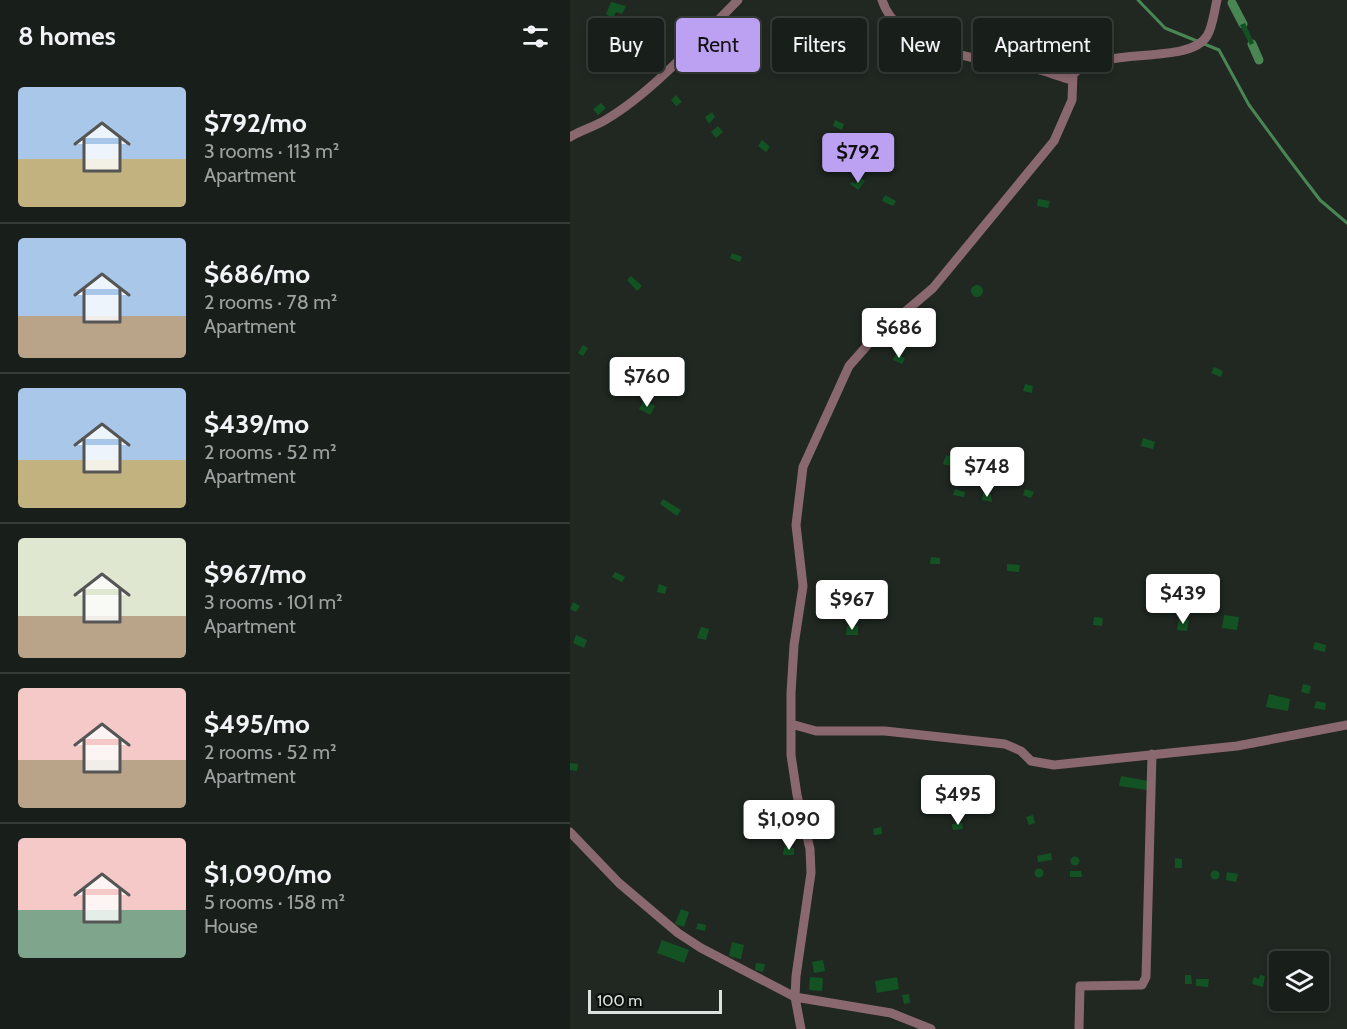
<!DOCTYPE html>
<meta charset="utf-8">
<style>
body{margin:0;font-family:Cabin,sans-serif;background:#252b26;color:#f1f3f6;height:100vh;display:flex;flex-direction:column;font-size:22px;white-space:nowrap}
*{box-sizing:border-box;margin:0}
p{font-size:20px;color:#9fa2a2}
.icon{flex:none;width:33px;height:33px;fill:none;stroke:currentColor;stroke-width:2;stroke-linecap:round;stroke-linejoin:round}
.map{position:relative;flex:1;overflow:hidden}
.side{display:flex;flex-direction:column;background:#181e19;width:570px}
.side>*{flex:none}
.guide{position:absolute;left:18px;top:18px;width:570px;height:54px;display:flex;gap:12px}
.tools{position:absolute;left:699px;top:951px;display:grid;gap:12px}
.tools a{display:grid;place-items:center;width:60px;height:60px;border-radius:6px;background:#181e19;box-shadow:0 3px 9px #0003,0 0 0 2px #363c38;font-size:30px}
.scale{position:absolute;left:18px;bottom:15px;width:134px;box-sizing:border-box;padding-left:6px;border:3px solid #dce2dd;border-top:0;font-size:16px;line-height:21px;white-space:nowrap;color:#dce2dd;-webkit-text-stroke:4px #0c100d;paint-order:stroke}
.price{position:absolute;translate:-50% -51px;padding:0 14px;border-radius:6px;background:#fff;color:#222;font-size:20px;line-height:39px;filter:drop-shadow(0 2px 3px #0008)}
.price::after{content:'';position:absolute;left:50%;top:36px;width:18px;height:14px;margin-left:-9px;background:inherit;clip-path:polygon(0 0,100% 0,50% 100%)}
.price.active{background:#bca0f2;color:#111}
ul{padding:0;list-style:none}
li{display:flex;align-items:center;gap:18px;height:150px;padding:0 18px}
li+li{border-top:2px solid #363c38}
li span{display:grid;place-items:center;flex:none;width:168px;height:120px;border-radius:6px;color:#555}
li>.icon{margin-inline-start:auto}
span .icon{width:72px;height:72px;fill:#fffc;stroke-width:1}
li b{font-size:26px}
h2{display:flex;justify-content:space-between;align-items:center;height:72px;padding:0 18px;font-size:26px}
.tag{padding:0 21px;border-radius:6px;background:#181e19;box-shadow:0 3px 9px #0003,0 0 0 2px #363c38;font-size:21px;line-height:54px}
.tag.active{background:#bca0f2;color:#111}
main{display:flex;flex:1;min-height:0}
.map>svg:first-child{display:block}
</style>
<main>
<section class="side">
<h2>8 homes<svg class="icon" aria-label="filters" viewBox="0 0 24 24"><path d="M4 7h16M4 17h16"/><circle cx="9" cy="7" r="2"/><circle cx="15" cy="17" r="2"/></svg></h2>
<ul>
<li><span style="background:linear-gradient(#a9c7e8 60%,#c2b280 0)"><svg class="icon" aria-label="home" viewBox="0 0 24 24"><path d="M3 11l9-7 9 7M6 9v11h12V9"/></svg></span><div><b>$792/mo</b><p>3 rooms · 113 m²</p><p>Apartment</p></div></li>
<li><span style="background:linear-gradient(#a9c7e8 65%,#b9a48a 0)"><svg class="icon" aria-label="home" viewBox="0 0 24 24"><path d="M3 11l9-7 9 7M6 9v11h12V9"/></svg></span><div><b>$686/mo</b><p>2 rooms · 78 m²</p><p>Apartment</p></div></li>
<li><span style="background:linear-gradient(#a9c7e8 60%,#c2b280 0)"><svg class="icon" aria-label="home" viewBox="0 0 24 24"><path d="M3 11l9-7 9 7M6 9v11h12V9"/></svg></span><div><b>$439/mo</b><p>2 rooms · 52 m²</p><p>Apartment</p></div></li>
<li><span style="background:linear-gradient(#dfe7d0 65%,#b9a48a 0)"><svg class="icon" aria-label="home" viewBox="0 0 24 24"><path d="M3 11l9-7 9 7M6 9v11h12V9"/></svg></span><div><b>$967/mo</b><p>3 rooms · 101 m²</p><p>Apartment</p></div></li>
<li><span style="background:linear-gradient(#f6c9c9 60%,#b9a48a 0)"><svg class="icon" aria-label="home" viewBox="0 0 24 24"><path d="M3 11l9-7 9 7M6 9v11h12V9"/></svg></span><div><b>$495/mo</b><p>2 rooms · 52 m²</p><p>Apartment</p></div></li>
<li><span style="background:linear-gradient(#f6c9c9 60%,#7fa58c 0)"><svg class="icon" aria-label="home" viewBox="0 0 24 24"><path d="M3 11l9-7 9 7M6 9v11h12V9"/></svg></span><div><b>$1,090/mo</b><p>5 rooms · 158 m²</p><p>House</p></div></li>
</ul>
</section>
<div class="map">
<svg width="777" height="1029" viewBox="0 0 777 1029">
<rect width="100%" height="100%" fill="#202821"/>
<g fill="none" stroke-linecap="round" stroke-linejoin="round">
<!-- stream -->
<path stroke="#498654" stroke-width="3" d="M568,0L595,28L649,50L679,105L718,158L750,200L777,223"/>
<!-- canal -->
<path stroke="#498654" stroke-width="9" d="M662,3L673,24
M682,44L689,60"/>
</g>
<!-- building -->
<path fill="#135323" d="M41,2L56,6L52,14L46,12L43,18L36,14Z
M675,23L684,43L680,45L670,25Z
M106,95L112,102L106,106L101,100Z
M31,103L36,108L28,115L23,109Z
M142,112L145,117L139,124L135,117Z
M265,120L274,124L272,130L263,126Z
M148,126L153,132L146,138L141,132Z
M192,140L200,147L196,152L188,146Z
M290,177L295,181L288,190L280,184L282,182L285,184Z
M315,195L326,201L323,206L312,201Z
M468,199L480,201L478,208L467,206Z
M162,253L172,257L170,262L160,258Z
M61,276L72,286L67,291L57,280Z
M401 291a6 6 0 1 1 12 0a6 6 0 1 1-12 0Z
M13,345L18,348L13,356L8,353Z
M326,354L335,358L332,364L323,360Z
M644,367L653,371L651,377L641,373Z
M455,384L463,386L462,393L453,391Z
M74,400L85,406L80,415L69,409Z
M573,438L585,442L583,449L571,446Z
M376,455L383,457L380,466L373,464Z
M399,472L405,474L403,482L396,480Z
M385,489L395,492L394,497L383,495Z
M455,489L464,492L461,498L453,495Z
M413,493L421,495L422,502L412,500Z
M93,499L111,510L107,516L90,504Z
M361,557L370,558V564H360Z
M437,564L450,565L449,572L437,571Z
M45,572L55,577L52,582L42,577Z
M89,584L97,587L95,594L87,592Z
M3,602L10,606L6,612L0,609Z
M654,615L669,617L667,630L652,628Z
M524,617L533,618L532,626L523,625Z
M609,618L619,620L617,631L607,630Z
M277,626H288V635H276Z
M131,627L139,629L136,640L127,638Z
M6,635L17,640L14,648L3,643Z
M745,642L756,645L755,652L743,649Z
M733,684L741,686L739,694L731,692Z
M699,694L720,699L718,711L696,707Z
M746,701L756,703L755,710L744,708Z
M0,763L8,764L7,771L0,770Z
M551,776L579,781L577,790L549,786Z
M463,815L465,823L459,825L456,817Z
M392,823L393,829L383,830L382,824Z
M311,827L312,834L304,835L303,829Z
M188,831L196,832V839H187Z
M214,847L224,848V855H213Z
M481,853L482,860L468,862L467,856Z
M500.5 861a4.5 4.5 0 1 1 9 0a4.5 4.5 0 1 1-9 0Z
M605,858L612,859V868H605Z
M464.5 873a4.5 4.5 0 1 1 9 0a4.5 4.5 0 1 1-9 0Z
M640.5 875a4.5 4.5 0 1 1 9 0a4.5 4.5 0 1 1-9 0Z
M500,871H511L512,877H500Z
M657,872L668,874L666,882L656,880Z
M111,909L119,912L114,927L105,924Z
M128,923L136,925L135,931L126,929Z
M92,940L119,950L114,963L87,953Z
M162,942L174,945L171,959L159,956Z
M253,960L255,971L244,973L242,962Z
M186,963L195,964L193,972L185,970Z
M615,975H621L622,984H615Z
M690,975L695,976L693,987L682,984L684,977L689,979Z
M240,977L253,978L252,991L239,990Z
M327,977L329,989L307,993L305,981Z
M626,979H639L638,987L626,986Z
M339,994L340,1003L334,1004L332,995Z"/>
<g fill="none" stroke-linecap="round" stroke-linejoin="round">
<!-- minor -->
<path stroke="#8a686f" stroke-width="9" d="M312,0C329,54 420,60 466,69C478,72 490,77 502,80
M0,137C12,130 26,126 37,119C84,91 130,38 168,0
M221,724L246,731H315L435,744L451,751L461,761L484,765L667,746L777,725
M0,832L49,883L108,933L131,948L225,997L321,1013L361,1029
M231,1029L225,997L226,976L241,873L240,849L227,795L221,755V693L224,645L233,586L226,525L233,467L279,366L302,340L363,288L484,141L502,100L503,74C534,45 618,66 637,36C643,26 644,12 647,0
M509,1029L510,986L572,985L576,977L582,754"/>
</g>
</svg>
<div class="tools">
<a><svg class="icon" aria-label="layers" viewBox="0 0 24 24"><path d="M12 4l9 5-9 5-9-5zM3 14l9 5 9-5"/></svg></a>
</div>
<div class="scale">100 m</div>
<b class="price active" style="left:288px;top:184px">$792</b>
<b class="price" style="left:329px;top:359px">$686</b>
<b class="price" style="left:77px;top:408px">$760</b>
<b class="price" style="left:417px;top:498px">$748</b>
<b class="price" style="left:613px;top:625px">$439</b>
<b class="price" style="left:282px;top:631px">$967</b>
<b class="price" style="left:388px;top:826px">$495</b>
<b class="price" style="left:219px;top:851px">$1,090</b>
<div class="guide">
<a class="tag">Buy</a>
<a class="tag active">Rent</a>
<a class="tag">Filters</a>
<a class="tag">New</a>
<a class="tag">Apartment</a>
</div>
</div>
</main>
